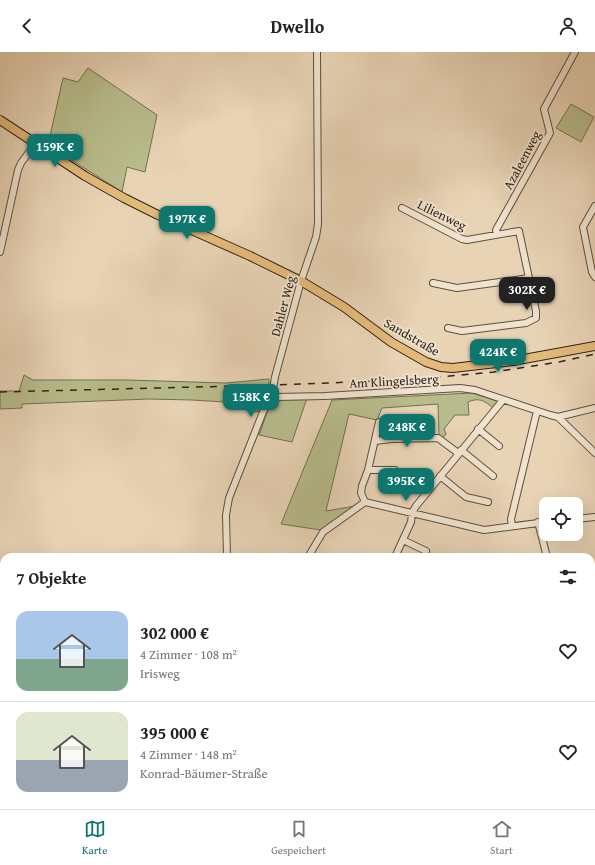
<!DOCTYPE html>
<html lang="de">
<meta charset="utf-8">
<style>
body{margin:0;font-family:"Gentium Book Plus",serif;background:#f6f6f6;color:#202124;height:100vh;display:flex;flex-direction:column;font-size:15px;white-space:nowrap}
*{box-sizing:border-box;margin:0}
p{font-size:13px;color:#757577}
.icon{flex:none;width:22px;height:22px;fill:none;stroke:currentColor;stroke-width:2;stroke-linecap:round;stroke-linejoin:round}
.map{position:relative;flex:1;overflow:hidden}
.panel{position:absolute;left:0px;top:501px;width:595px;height:256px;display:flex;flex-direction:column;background:#fff;border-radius:12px 12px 0 0;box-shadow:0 4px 16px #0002}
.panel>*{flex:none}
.tools{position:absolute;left:539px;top:445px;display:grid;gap:8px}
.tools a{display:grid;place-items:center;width:44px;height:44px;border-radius:8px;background:#fff;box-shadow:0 4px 16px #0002;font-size:20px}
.price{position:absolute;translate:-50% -34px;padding:0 9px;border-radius:8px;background:#0f766e;color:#fff;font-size:13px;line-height:26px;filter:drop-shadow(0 1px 2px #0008)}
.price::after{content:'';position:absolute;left:50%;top:24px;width:12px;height:9px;margin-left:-6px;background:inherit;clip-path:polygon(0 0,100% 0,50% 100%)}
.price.on{background:#222;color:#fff}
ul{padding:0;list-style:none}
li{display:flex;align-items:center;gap:12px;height:100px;padding:0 16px}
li+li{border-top:1px solid #e0e0e0}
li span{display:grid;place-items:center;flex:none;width:112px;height:80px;border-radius:12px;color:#555}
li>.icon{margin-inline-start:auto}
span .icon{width:48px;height:48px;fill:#fffc;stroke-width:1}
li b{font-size:17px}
h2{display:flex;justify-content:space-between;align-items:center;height:48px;padding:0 16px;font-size:17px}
header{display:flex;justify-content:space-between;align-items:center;height:52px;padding:0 16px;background:#fff;font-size:18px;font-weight:700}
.tabs{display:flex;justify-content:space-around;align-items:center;height:56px;border-top:1px solid #e0e0e0;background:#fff;font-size:11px;color:#757577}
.tabs a{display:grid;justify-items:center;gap:2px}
.tabs .on{color:#0f766e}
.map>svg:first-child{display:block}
</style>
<header><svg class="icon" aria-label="back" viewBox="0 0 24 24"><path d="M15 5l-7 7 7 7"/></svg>Dwello<svg class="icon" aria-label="person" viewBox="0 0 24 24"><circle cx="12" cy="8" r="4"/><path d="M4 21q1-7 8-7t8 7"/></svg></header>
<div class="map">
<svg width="595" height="757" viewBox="0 0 595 757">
<rect width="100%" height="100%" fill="#e8d3b5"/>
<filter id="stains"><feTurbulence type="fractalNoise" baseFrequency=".005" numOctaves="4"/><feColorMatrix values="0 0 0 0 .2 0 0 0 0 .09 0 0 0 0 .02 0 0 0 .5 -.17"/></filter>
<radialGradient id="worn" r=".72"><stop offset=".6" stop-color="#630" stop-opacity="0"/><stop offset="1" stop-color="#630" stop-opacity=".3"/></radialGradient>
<!-- green -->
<path fill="#b8bc8c" stroke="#737052" d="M88,16L157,63L145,120L127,115L122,140L48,93L63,26L78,30Z
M571,52L594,65L581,90L556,76Z
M24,323L33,328H127L226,331L269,327V344L261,359L256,360L237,353L225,350L192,348L149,347L22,352V356L0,357V339H19Z
M472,341L498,349L493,356C485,349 479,345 468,350L469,363H455L444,377L446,382L442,387L438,384L439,382L438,352L382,356L377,368L349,362L326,459L355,454L321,478L281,472L332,348Z
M307,346L292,390L259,383L272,347Z
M591,652H595V722L591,723Z
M0,688L4,689V753H16L14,757H0Z
M375,753H538L529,757H372Z"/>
<!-- water -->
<path fill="#99b6b6" stroke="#6e7c76" d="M595,722V751L585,757H529L538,753H591V723Z"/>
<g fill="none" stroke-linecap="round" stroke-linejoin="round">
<!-- stream -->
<path stroke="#6e7c76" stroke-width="1.5" d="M591,700L595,698
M510,757L514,753"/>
<defs>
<path id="minor" d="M595,154L583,175L592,220L595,225
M402,156L462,187L467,188L519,179L536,259V266L526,271L462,279L448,276
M497,182L496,178L550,81L544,57L575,0
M0,200L18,118L21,111L35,92
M433,231L457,236L529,226
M272,343L276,345L325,344L460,336L475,338L550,363L558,365L595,401
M558,365L595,356
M478,377L499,394
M375,389L392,387L438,386L458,401
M461,398L493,424
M368,418H395
M402,420L421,424L433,432
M440,424L466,445L488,450
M365,450L361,441L362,434L368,418L379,370
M576,467L595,465
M538,470L547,505
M512,474L511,467L537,359
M403,488L426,499
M227,505L226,463L229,446L263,360L272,343L275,325L301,229L316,185L318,172L317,0
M308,505L323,480L365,450L484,478L546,470
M395,505L411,470L412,461L416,454L503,348
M0,558L4,557
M591,567L595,566
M469,753L473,757
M193,757V753"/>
<path id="major" d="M0,68L85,124L124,146L158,163L250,204L301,229L344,255L391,290L426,310L441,315L453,316L513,309L595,294"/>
</defs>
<!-- minor casing -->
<use href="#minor" stroke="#5c503e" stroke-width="8"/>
<!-- major casing -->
<use href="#major" stroke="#2e2417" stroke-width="10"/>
<!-- minor -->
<use href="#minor" stroke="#f0e2cf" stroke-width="6"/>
<!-- major -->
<use href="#major" stroke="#e4ba7a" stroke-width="8"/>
<!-- rail -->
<path stroke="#2e2417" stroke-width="1.5" stroke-dasharray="7 7" stroke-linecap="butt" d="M0,340L274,333L405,328L494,320L559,310L595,302"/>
</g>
<g text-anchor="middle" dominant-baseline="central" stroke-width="4" stroke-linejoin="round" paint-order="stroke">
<!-- street labels -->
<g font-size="13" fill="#2e2417" stroke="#f0e2cf">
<text transform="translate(522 108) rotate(-62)">Azaleenweg</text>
<text transform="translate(442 163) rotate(26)">Lilienweg</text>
<text transform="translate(283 254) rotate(-75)">Dahler Weg</text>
<text transform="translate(412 285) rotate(30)">Sandstraße</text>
<text transform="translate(394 329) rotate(-3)">Am Klingelsberg</text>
</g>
</g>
<rect width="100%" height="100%" filter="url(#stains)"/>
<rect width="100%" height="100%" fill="url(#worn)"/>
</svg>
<div class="tools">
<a><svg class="icon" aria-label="locate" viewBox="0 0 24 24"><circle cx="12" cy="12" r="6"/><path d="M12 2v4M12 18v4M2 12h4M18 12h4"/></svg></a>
</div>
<b class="price" style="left:55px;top:116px">159K €</b>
<b class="price" style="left:187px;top:188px">197K €</b>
<b class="price on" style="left:527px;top:259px">302K €</b>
<b class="price" style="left:498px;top:321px">424K €</b>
<b class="price" style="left:251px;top:366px">158K €</b>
<b class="price" style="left:407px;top:396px">248K €</b>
<b class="price" style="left:406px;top:450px">395K €</b>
<section class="panel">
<h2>7 Objekte<svg class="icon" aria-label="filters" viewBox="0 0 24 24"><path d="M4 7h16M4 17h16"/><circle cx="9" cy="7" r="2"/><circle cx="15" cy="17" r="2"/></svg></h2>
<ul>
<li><span style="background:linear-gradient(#a9c7e8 60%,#7fa58c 0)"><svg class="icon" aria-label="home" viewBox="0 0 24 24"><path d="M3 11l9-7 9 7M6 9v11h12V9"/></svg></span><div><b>302 000 €</b><p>4 Zimmer · 108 m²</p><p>Irisweg</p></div><svg class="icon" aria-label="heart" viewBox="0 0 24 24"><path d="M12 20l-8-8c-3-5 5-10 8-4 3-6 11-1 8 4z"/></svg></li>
<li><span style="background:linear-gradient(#dfe7d0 60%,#9aa5b1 0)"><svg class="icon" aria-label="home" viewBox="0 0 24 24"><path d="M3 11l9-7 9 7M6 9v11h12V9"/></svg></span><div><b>395 000 €</b><p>4 Zimmer · 148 m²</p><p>Konrad-Bäumer-Straße</p></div><svg class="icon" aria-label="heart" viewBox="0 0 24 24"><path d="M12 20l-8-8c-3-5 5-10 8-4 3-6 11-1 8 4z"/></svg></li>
</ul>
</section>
</div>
<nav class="tabs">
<a class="on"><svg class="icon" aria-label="map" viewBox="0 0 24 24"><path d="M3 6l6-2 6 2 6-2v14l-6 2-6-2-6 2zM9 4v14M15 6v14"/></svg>Karte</a>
<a><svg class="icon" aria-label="saved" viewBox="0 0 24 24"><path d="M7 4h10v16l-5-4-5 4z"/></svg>Gespeichert</a>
<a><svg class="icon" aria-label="home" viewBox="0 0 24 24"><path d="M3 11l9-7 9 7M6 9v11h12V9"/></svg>Start</a>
</nav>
